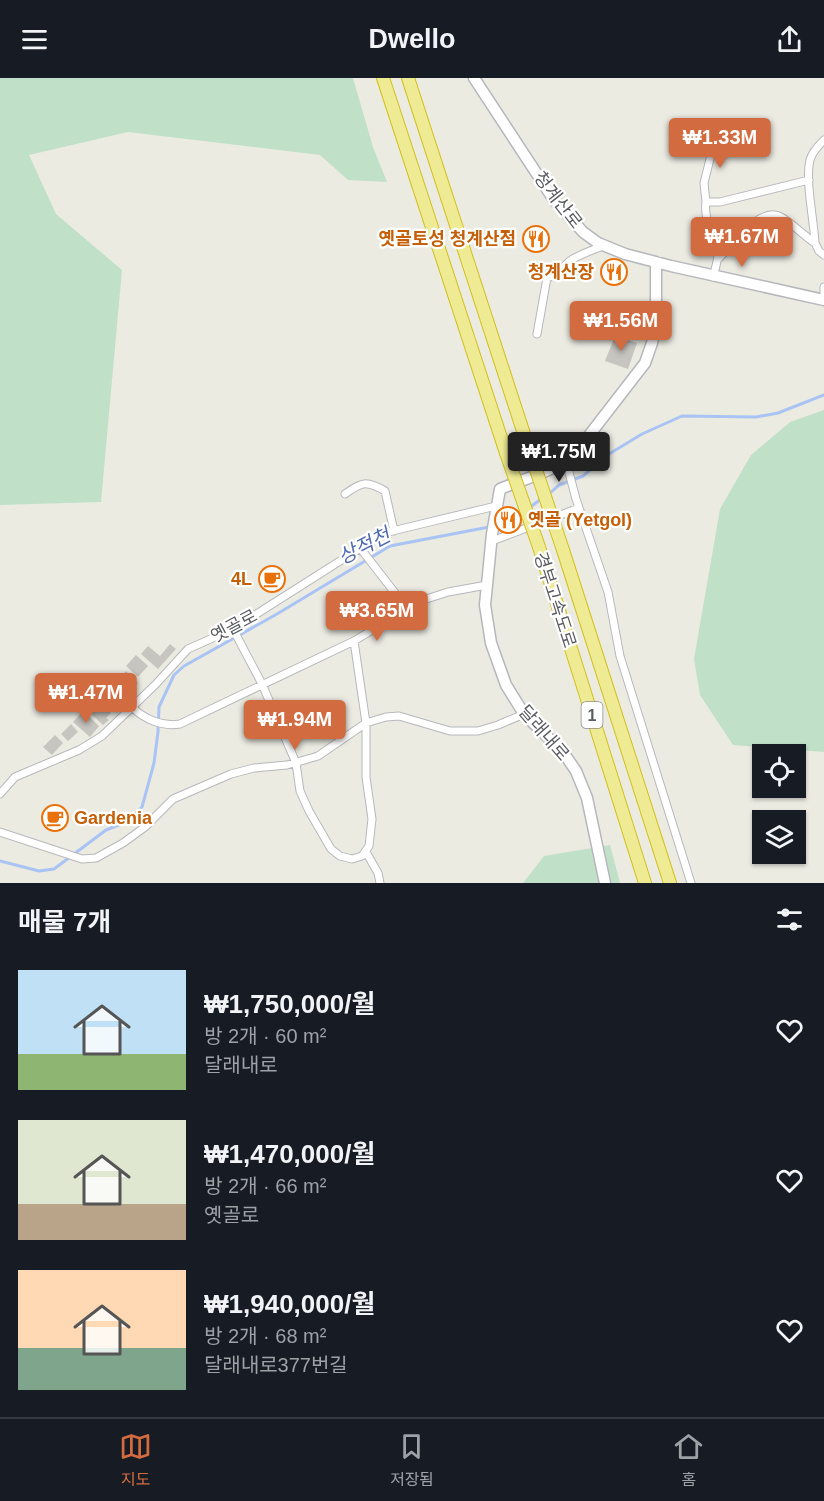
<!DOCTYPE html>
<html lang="ko">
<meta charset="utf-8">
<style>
body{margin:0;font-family:Helvetica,"Noto Sans KR",sans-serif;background:#20242c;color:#f1f3f6;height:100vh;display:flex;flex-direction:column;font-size:22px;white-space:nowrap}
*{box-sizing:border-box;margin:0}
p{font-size:20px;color:#9ea1a6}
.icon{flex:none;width:33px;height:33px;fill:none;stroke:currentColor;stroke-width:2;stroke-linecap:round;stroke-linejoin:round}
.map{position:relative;height:805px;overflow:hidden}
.details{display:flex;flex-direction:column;background:#171b24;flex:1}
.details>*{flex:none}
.controls{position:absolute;left:752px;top:666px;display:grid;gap:12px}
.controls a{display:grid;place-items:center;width:54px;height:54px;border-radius:0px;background:#171b24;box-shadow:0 2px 4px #0004;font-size:30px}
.price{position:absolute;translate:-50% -51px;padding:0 14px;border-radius:6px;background:#d36b40;color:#fff;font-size:20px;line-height:39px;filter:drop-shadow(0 2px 3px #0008)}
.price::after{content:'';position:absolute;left:50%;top:36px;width:18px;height:14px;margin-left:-9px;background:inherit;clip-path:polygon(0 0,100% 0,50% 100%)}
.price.selected{background:#222;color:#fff}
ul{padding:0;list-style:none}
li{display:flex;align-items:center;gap:18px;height:150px;padding:0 18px}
li span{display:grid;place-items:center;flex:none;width:168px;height:120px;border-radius:0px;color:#555}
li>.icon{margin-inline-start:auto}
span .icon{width:72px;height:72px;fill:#fffc;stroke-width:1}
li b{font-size:26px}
h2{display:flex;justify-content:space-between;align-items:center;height:72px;padding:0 18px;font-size:26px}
header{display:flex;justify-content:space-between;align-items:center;height:78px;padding:0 18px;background:#171b24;font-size:27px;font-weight:800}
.tab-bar{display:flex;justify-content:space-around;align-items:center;height:84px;border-top:2px solid #363941;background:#171b24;font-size:16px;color:#9ea1a6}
.tab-bar a{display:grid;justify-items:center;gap:3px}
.tab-bar .selected{color:#d36b40}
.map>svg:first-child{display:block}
</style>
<header><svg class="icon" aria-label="menu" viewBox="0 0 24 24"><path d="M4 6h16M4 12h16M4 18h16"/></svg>Dwello<svg class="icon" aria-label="share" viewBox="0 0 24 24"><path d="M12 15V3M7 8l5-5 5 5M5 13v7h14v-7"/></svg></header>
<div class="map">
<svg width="824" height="805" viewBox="0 0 824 805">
<rect width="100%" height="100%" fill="#ebebe2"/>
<!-- green -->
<path fill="#c1e0c8" d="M0,0H353L373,69L387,104L348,102L320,77L128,54L29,77L56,136L122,192L101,424L0,427Z
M824,332V674L733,667L700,617L694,581L720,431L751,377L790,344Z
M610,767L620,805H523L544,778Z"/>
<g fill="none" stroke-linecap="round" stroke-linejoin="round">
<!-- stream -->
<path stroke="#a9c4f4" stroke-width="3" d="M549,416L559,407L583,398L609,376L642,356L682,338L756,339L778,335L824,317
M529,430L541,421
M496,448L516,440L524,434
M0,783L39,793L54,791L106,752L129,743L142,729L154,685L158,654L159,629L174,597L184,588L277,536L390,468L489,449"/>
</g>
<!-- building -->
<path fill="#c7c5bf" d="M615,258L637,265L628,291L605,283Z
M170,566L176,571L158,591L141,576L148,568L160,578Z
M136,577L148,588L138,599L126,588Z
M126,593L138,605L128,617L114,606Z
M108,607L127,623L117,635L98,619Z
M96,620L111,635L106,640L109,642L103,647L86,631Z
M83,633L99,648L90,659L73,644Z
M71,646L78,654L68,663L61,656Z
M55,657L63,665L52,677L43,669Z"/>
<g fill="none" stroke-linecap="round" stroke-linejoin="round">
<defs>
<path id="street" d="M824,62C819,67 812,74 810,82C805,102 814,143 815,165L819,173L824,177
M706,124L704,105L716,57
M718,181C732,168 760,127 781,139C793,146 803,157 815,165
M713,199C715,191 718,183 718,175C716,158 703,143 706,124H720L809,102
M824,222V209
M537,256L547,200C558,197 562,189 571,182C581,176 592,172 603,168
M566,383L576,421L608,514L620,578L691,805
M345,416C362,404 366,402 385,413L394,453
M492,463L579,430
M361,471L405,528
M233,551L262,606L296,685L300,713L309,733L331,771L340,778L352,781L362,778L369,768L372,741L366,699V645L354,563
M132,629C144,641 162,649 180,646L354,563L392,540L405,528L448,514L487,507
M0,716L15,699L79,672L102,658L156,606L188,571L233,551L384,455L496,428
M0,754L82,781L96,780L123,765L145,749L173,721L231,696L254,690L287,687L318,678L366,645L386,639L399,638L450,653H478L498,647L524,636
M366,774L378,795L380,805"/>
<path id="secondary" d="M474,0L554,122L583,154L598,165L625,176L671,188L824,222
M605,805L587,720L576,693L563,674L524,636L506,607L491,565L485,527L492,456L500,411C528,399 555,394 577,373L645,285L652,265L656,243V184"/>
<path id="highway" d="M383,0L506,375
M408,0L523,353
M539,469L645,805
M563,472L670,805"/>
</defs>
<!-- street casing -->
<use href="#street" stroke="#b7b8bd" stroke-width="9"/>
<!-- secondary casing -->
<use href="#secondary" stroke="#b6b7bd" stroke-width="13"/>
<!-- highway casing -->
<use href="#highway" stroke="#d2c01b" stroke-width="14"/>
<!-- street -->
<use href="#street" stroke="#fff" stroke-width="7"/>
<!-- secondary -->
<use href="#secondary" stroke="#fff" stroke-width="10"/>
<!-- highway -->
<use href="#highway" stroke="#efeb95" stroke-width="12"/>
<defs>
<path id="highway-bridge" d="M523,353L563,472
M506,375L539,469"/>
</defs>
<!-- highway-bridge casing -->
<use href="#highway-bridge" stroke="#d2c01b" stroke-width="14" stroke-linecap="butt"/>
<!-- highway-bridge -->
<use href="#highway-bridge" stroke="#efeb95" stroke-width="12"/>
</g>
<!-- icons -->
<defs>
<symbol id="restaurant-ring" viewBox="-11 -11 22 22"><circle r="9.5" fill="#fff" stroke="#e8710a" stroke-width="1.5"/><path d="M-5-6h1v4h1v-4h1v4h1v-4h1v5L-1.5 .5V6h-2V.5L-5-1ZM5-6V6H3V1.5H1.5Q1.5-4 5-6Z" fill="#e8710a"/></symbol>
<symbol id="cafe-ring" viewBox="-11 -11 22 22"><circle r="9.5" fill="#fff" stroke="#e8710a" stroke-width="1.5"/><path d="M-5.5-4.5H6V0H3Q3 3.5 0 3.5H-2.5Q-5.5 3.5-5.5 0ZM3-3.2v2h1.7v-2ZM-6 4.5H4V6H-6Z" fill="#e8710a"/></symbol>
</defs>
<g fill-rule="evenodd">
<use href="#restaurant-ring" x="521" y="146" width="30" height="30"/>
<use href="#restaurant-ring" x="599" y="179" width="30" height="30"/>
<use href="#restaurant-ring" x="493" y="427" width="30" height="30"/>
<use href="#cafe-ring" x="257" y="486" width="30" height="30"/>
<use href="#cafe-ring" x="40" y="725" width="30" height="30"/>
</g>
<g text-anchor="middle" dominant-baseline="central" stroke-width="4.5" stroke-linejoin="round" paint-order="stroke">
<!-- shield labels -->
<rect fill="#fff" stroke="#8c8d90" stroke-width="1.5" x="581.5" y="624" width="21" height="26" rx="4.5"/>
<g font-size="16" font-weight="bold" fill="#5a5c61">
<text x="592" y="637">1</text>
</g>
<!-- street labels -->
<g font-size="18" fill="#5a5c61" stroke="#fff">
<text transform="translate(558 122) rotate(52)">청계산로</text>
<text transform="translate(555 522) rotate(72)">경부고속도로</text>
<text transform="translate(234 548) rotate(-28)">옛골로</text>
<text transform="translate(544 655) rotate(49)">달래내로</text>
</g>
<!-- food labels -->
<g font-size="18" font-weight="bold" fill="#c56008" stroke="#fff" text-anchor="end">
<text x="516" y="161">옛골토성 청계산점</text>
<text x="594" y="194">청계산장</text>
<text x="528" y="442" text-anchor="start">옛골 (Yetgol)</text>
<text x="252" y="501">4L</text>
<text x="74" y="740" text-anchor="start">Gardenia</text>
</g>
<!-- water labels -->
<g font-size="20" font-style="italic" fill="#506bb3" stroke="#fff">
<text transform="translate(364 468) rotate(-27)">상적천</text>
</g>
</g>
</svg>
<div class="controls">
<a><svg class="icon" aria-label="locate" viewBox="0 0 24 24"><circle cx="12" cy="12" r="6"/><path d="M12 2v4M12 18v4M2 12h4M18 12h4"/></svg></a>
<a><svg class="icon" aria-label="layers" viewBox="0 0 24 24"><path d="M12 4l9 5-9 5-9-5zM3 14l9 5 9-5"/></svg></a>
</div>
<b class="price" style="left:720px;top:91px">₩1.33M</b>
<b class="price" style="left:742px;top:190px">₩1.67M</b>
<b class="price" style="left:621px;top:274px">₩1.56M</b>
<b class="price selected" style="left:559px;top:405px">₩1.75M</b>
<b class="price" style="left:377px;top:564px">₩3.65M</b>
<b class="price" style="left:86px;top:646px">₩1.47M</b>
<b class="price" style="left:295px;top:673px">₩1.94M</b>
</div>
<section class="details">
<h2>매물 7개<svg class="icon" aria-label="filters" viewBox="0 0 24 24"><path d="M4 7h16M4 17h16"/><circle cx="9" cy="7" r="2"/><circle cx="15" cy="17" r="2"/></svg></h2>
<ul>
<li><span style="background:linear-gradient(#bfe0f5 70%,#8fb573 0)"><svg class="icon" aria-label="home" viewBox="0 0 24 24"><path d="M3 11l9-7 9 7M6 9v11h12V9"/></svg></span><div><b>₩1,750,000/월</b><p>방 2개 · 60 m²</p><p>달래내로</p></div><svg class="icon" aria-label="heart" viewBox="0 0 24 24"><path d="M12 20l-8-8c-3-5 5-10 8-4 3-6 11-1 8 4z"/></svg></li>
<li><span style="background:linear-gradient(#dfe7d0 70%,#b9a48a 0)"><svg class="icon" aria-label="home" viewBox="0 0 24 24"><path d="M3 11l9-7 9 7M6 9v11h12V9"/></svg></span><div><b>₩1,470,000/월</b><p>방 2개 · 66 m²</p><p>옛골로</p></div><svg class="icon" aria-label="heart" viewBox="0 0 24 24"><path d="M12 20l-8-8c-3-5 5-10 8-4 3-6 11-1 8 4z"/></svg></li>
<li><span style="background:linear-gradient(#ffd9b3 65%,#7fa58c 0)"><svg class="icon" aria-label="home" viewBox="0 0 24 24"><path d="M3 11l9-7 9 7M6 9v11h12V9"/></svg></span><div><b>₩1,940,000/월</b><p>방 2개 · 68 m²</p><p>달래내로377번길</p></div><svg class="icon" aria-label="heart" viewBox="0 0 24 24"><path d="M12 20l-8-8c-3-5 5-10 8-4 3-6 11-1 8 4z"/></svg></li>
</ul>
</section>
<nav class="tab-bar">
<a class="selected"><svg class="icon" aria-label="map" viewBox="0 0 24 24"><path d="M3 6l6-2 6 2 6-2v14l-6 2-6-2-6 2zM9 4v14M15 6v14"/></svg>지도</a>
<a><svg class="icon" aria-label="saved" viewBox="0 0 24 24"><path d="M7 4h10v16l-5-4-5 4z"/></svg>저장됨</a>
<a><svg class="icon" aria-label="home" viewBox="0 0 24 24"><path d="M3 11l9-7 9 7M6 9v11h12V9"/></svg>홈</a>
</nav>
